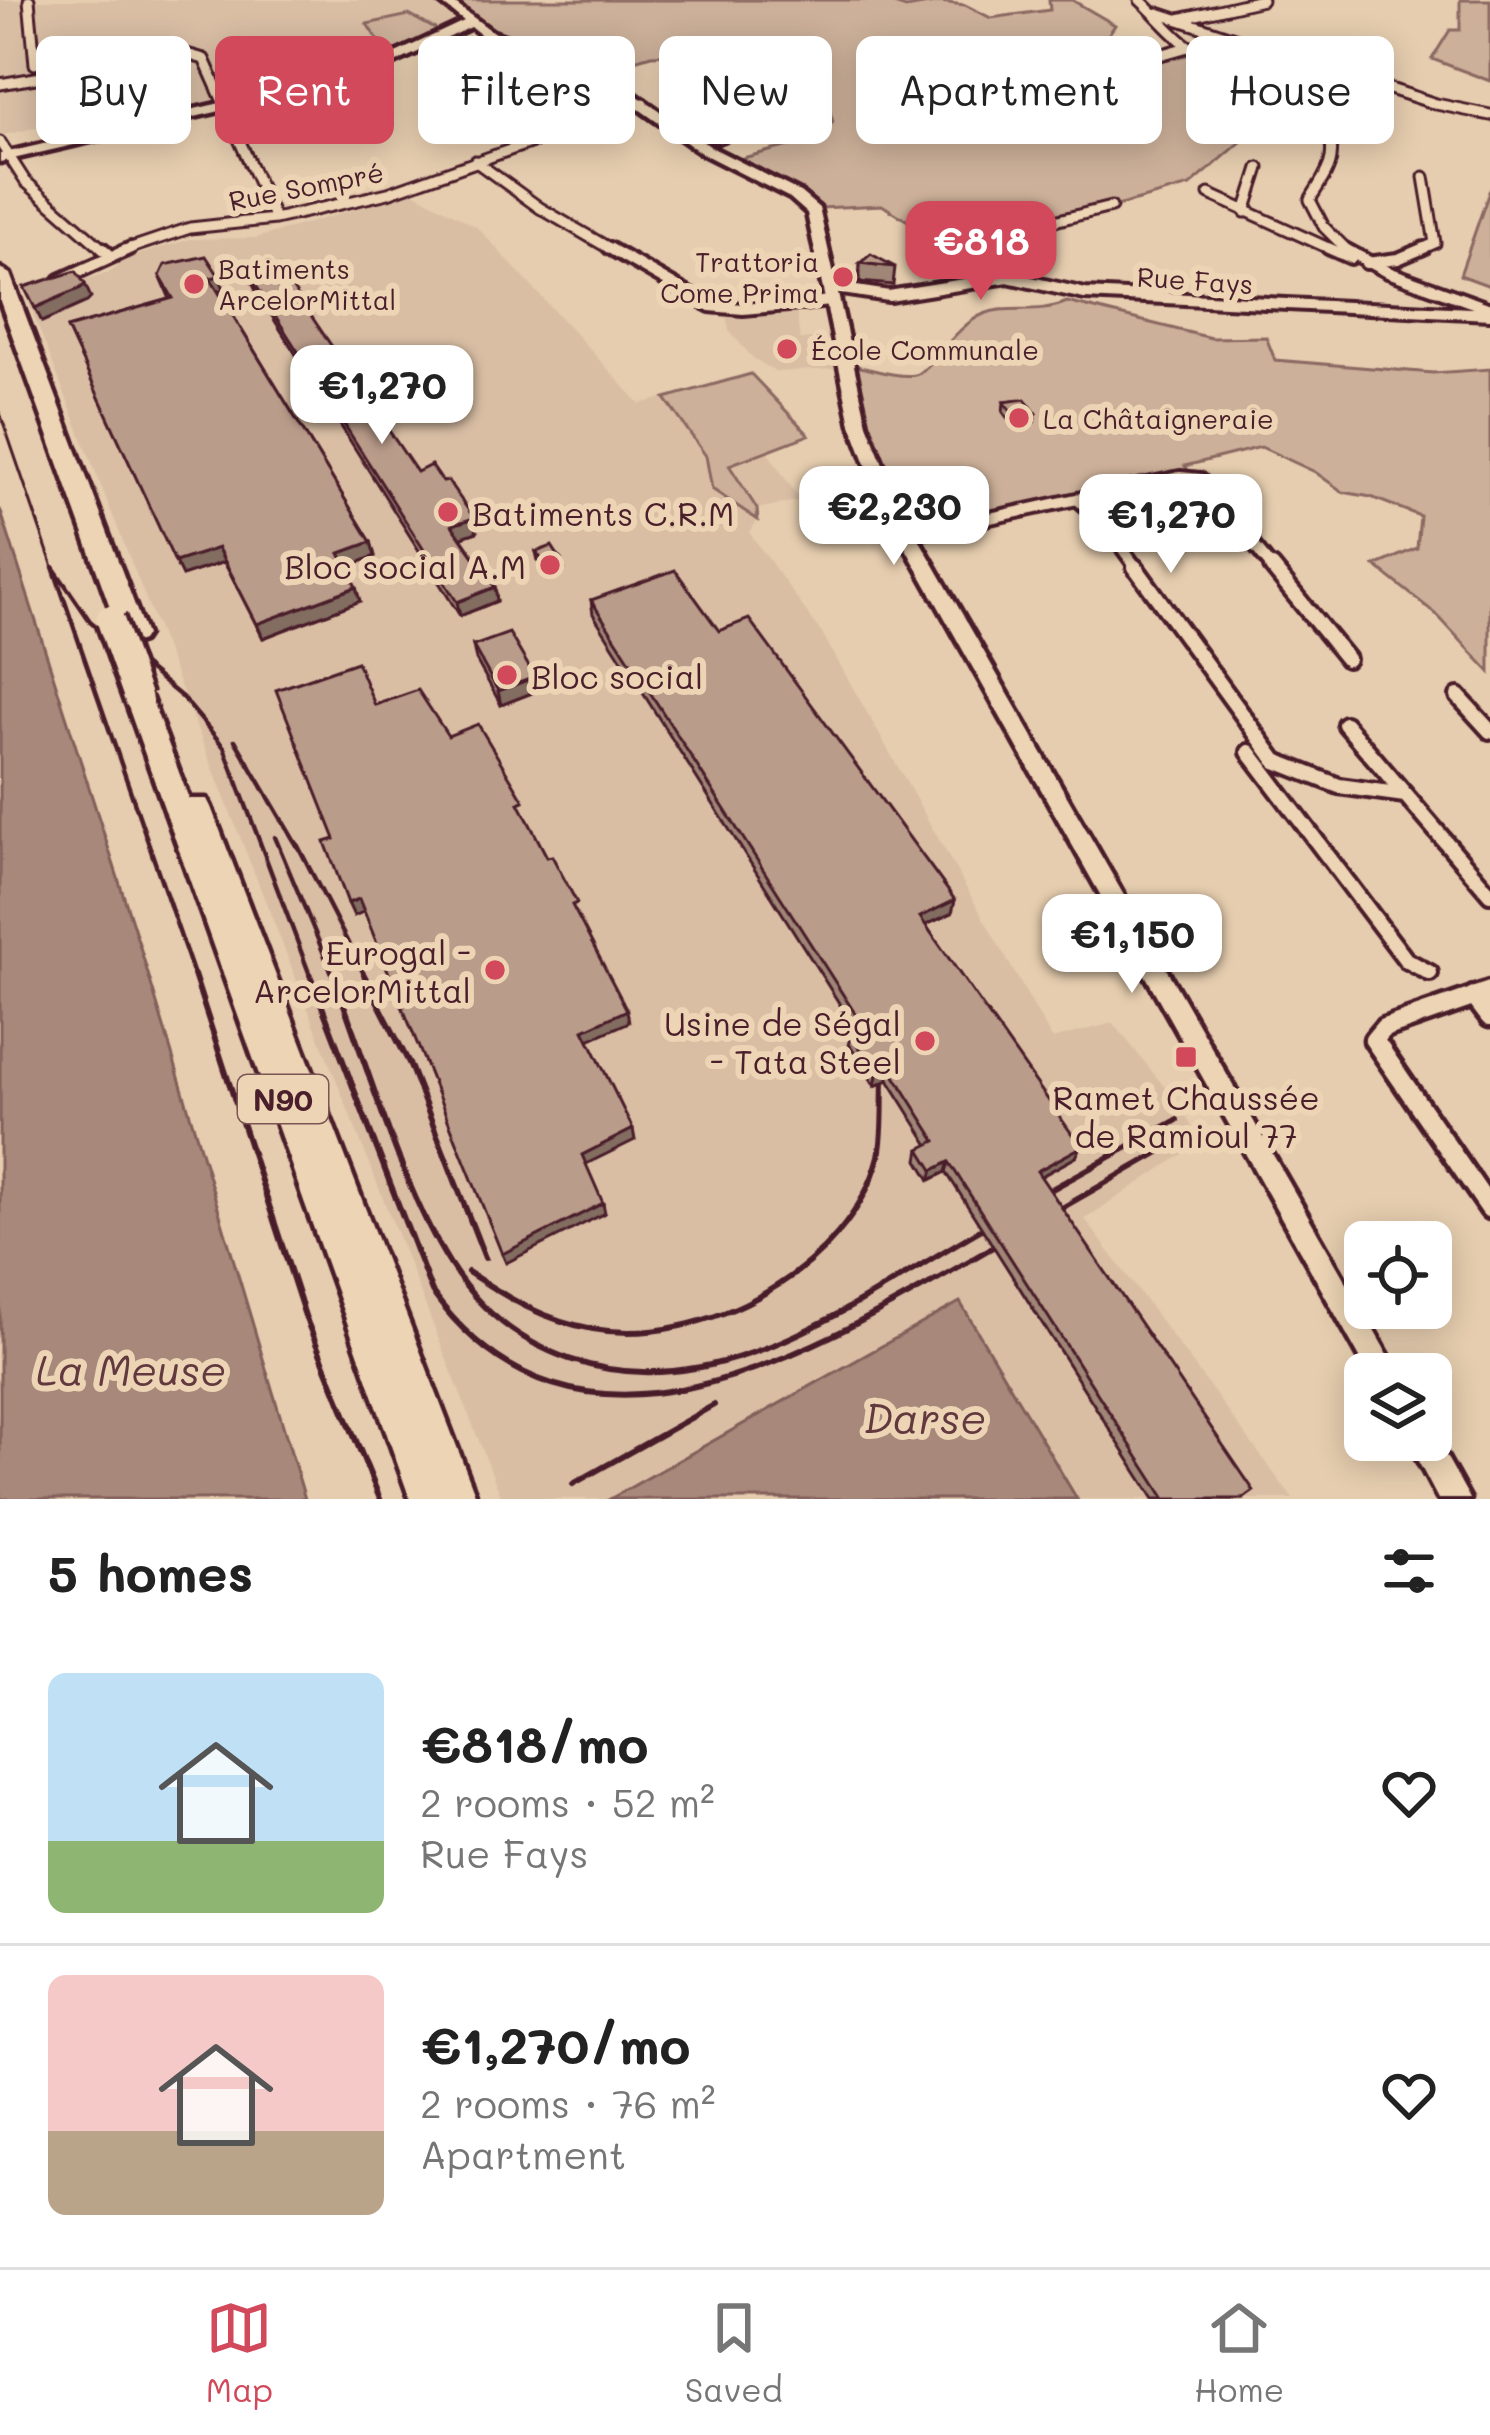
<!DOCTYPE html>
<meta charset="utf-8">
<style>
body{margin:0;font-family:Mali,sans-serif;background:#f6f6f6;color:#222;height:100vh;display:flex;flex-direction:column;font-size:45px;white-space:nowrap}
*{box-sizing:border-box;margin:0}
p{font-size:39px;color:#767676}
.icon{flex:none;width:66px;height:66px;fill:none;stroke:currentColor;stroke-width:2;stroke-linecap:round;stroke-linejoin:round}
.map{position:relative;height:1499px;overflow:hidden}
.details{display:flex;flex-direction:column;background:#fff;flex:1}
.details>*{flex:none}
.banner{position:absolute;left:36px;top:36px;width:1419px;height:108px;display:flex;gap:24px}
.tools{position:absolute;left:1344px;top:1221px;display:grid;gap:24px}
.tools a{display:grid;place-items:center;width:108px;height:108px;border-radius:18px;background:#fff;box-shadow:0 6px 30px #0003;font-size:60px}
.price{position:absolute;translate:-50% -102px;padding:0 27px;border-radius:24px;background:#fff;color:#222;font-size:39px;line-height:78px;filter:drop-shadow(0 3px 6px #0008)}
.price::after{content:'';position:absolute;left:50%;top:72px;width:36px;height:27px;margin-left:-18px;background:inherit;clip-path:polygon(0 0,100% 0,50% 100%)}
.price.active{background:#d1495b;color:#fff}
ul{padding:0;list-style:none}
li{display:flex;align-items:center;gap:36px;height:300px;padding:0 48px}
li+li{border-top:3px solid #e0e0e0}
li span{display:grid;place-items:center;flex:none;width:336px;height:240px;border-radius:18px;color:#555}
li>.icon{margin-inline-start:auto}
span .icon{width:144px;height:144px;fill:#fffc;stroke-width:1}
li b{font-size:51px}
h2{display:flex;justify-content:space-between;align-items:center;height:144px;padding:0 48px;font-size:51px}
.chip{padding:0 42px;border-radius:18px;background:#fff;box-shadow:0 6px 30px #0003;font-size:42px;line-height:108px}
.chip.active{background:#d1495b;color:#fff}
.tabs{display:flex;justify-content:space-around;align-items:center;height:168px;border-top:3px solid #e0e0e0;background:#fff;font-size:33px;color:#767676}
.tabs a{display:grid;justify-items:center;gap:6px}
.tabs .active{color:#d1495b}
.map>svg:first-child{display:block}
</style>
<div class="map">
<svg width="1490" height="1499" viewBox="0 0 1490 1499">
<rect width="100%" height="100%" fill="#e6cdaf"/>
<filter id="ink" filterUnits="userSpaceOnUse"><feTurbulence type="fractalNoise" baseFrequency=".00833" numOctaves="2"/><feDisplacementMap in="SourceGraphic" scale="24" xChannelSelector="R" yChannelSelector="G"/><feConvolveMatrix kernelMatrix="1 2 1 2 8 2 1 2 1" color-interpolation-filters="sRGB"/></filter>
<g filter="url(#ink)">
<!-- built -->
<path fill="#d9bea4" d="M0,0H436L444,6L454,3L471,18L437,30L391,60L341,77L212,105L120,107L0,136Z
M414,192L477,227L640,404L751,374L809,435L768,453L800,500L757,509L758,520L749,532L823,635L1052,1039L1113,1023L1180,1106L1201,1142L1085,1219L1293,1499H502L26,296L110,272L127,258L190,239L256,238Z
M796,310L800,339L824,337L835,369L776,372L753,358L729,331L726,314Z"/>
<!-- green -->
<path fill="#ccb099" stroke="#8b6862" stroke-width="3" d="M470,0H882L906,8L940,2L965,5L991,18L1050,10L1049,0H1072L1115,25L1104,41L1085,45L1088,52L1124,64L1104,66L1048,47L1036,59L1090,76L1196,53L1285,98L1271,116L1190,186L1095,212L1039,218L1003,200L911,223L882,205L821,208L735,160L816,139L833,122L830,112L812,104L771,103L774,82L728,91L690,53L651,55L604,69L500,36L454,3Z
M1460,0H1490V81L1432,59L1450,30H1460Z
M409,15L437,30L391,60L367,24Z
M1490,189V286L1460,275Z
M1067,302L1211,338L1266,337L1275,360L1433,373L1490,369V672L1436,614L1375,566L1417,548L1420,516L1371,497L1343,492L1315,472L1261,447L1185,466L1188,470L929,527L904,517L877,462L850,365C869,368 897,378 915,375C929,373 955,325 984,314C1009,304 1037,315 1067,302Z
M751,374L809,435L729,465L757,509L758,520L712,489L706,456L665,398Z"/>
<!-- water -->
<path fill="#a8887a" stroke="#825e5a" stroke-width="3" d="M0,509L140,947L305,1499H0Z
M960,1302L1077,1499H610Z"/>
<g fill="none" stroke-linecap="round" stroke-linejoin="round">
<defs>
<path id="street-far3" d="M29,0L35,64
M1140,0C1161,19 1177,42 1203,55C1245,77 1340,94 1331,158C1329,173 1317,187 1310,200L1324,227L1348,251
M1158,13L1436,104L1490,115
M1179,19L1262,0
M1296,63L1307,69L1301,80
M1104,71L1188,47
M0,84L183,53L204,59L224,104
M227,113L275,219
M0,142L25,181L105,251
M475,161L540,208L614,251
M1209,194L1335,251
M1245,212L1259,168
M122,251L190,228L275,219L388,193L643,103
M1025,251L1026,228L1111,207
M1417,251L1435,243L1424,177"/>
<path id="street-far2" d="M102,248L110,255
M609,248L710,306L743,309L832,301
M1328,248L1351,258
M1343,248L1388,272L1490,309
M1367,263L1398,259L1424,248
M60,280L131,248
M1023,280L1025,248
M829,287L889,296L1008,277L1085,294L1490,314
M1077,499L1180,477L1200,479L1274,570
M907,536L1077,499L1103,522L1138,570"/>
<path id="street-far1" d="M1135,567L1276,761L1339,786L1405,795
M1272,567L1347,659
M1458,696L1490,731
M1345,724L1490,894
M1249,752L1406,960L1430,973"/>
<path id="street" d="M1490,991L1384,1028L1374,1040L1490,1209
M1474,996L1490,1017"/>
<path id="secondary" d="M437,0H450L493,32L602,71L711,147L800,192L819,208L867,424L899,504L1399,1374H1369L881,504L851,424L807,213L790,198L701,153L594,77L485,38L471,27L363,78L0,162V154L355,72L464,21Z
M1431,1429L1470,1499H1438L1407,1440H1431Z"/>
<path id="highway" d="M0,268L10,274L146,635L142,641L133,644L120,635L0,301Z
M138,688L151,698L189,799H207L211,807L477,1499H410L125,698Z"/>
</defs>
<!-- street-far3 casing -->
<use href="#street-far3" stroke="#4a1f2b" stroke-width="15"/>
<!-- street-far2 casing -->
<use href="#street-far2" stroke="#4a1f2b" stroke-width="18"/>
<!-- street-far1 casing -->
<use href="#street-far1" stroke="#4a1f2b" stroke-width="22"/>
<!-- street casing -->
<use href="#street" stroke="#4a1f2b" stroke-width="27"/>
<!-- secondary casing -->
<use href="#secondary" stroke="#4a1f2b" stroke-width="9"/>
<!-- highway casing -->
<use href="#highway" stroke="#4a1f2b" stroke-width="9"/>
<!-- street-far3 -->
<use href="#street-far3" stroke="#ecd4b4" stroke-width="9"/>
<!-- street-far2 -->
<use href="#street-far2" stroke="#ecd4b4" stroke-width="10"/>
<!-- street-far1 -->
<use href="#street-far1" stroke="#ecd4b4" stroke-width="14"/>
<!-- street -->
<use href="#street" stroke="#ecd4b4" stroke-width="18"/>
<!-- secondary -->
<use href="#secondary" fill="#ecd4b4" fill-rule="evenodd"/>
<!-- highway -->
<use href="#highway" fill="#ecd4b4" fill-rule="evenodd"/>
<!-- rail-far2 -->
<path stroke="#4a1f2b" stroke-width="3" d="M0,413L54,570"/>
<!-- rail-far1 -->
<path stroke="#4a1f2b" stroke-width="4.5" d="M53,567L195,978
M53,567L90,621L183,698L224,747L311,978
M235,740L299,849
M275,837L334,978
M296,842L366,978"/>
<!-- rail -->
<path stroke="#4a1f2b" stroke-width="6" d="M194,975L306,1319L380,1499
M310,975L432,1292C582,1499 823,1345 993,1247
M333,975C367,1063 401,1187 450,1264C479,1310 518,1341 569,1359C719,1411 858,1299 982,1229
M364,975L409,1063L485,1258
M1041,1195L1177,1120
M1053,1213L1179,1141
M468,1272C509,1299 544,1320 593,1329C703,1349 851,1268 879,1156C884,1133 882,1105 883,1082
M573,1484L714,1405"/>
<defs>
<path id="highway-bridge" d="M110,619L138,698"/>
</defs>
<!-- highway-bridge casing -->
<use href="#highway-bridge" stroke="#4a1f2b" stroke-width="36" stroke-linecap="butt"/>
<!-- highway-bridge -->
<use href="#highway-bridge" stroke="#ecd4b4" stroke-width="27"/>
</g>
<!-- wall -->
<path fill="#a08677" stroke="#4a1f2b" stroke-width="3" d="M704,127L730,140L717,145L704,136Z
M860,263L895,267L893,285L859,282Z
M160,276H219L224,289L218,291L371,542L375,556L346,567L360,601L263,638L224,562L182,576L67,328L170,299Z
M250,276L417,472L474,518L477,532L461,537L495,587L497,601L460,616L255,289Z
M1004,402L1036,413L1034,422L1014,427L1003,412Z
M536,552L563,569L547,574L538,561Z
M591,600L719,631L952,913L926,925L1076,1157L1040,1177L1243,1499H1154L946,1172L930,1180L918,1160L920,1149L929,1145L888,1080L875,1086L849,1044L850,1033L856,1030L593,614Z
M473,646L537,691L501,705L476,660Z"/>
<!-- shaded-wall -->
<path fill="#826d61" stroke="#4a1f2b" stroke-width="3" d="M730,132V140L717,145V136Z
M219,276L224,289L215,292L210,278Z
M85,284L91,298L87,302L42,322L35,308Z
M1036,413L1034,422L1014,427L1016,418Z
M474,518L477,532L456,539L452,525Z
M371,542L375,556L345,568L340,553Z
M218,548L224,562L182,576L175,562Z
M561,560L563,569L547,574L546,565Z
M356,587L360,601L263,638L257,624Z
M495,587L497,601L460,616L457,602Z
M535,677L537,691L501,705L498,691Z
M359,899L365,911L354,916L348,903Z
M955,900L952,913L917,929L920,917Z
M627,1010L629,1022L586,1041L584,1030Z
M890,1068L888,1080L875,1086L877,1075Z
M633,1129L635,1140L584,1165L582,1155Z
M1081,1147L1076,1157L1032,1181L1037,1171Z
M949,1162L946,1172L930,1180L933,1170Z
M603,1203L605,1213L506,1263L502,1254Z"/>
<!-- building -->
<path fill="#ba9c8a" stroke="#4a1f2b" stroke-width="3" d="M716,123L730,132L717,136L704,127Z
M871,254L895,267L860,263Z
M206,256L219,276L210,278L371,542L340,553L356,587L257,624L218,548L175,562L67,328L173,298L160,276L165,265Z
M278,267L417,472L431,465L443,482L448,481L474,518L452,525L495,587L457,602L250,276Z
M76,271L85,284L81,288L35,308L24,287Z
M1025,399L1036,413L1016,418L1004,402Z
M552,546L561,560L546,565L536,552Z
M675,570L719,631L749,619L955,900L920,917L1081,1147L1037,1171L1254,1491L1243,1499H1165L949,1162L933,1170L920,1149L936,1141L890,1068L877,1075L850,1033L863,1026L591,600Z
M509,633L535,677L498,691L473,646Z
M357,662L375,705L418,690L448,736L478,724L524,801L519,803L547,857L552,856L577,903L572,905L627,1010L584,1030L633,1129L582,1155L603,1203L502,1254L359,899L348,903L325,842L335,839L276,690Z"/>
</g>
<!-- markers -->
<g fill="#d1495b" stroke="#ecd4b4" stroke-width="4.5">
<circle cx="843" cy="277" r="12"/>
<circle cx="194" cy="284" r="12"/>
<circle cx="787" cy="349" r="12"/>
<circle cx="1019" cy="418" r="12"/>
<circle cx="448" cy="512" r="12"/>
<circle cx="550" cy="565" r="12"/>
<circle cx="507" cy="675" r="12"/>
<circle cx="495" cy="970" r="12"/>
<circle cx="925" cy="1041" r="12"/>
<rect x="1174" y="1045" width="24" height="24" rx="6"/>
</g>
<g text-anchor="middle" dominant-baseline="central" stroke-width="12" stroke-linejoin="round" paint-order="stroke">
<!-- far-street labels -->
<g font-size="27" fill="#4a1f2b" stroke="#ecd4b4">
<text transform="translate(306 186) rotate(-11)">Rue Sompré</text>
<text transform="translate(1195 280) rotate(4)">Rue Fays</text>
</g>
<!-- far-poi labels -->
<g font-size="27" fill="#4a1f2b" stroke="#ecd4b4" text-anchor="start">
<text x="819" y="261" text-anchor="end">Trattoria<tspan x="819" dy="31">Come Prima</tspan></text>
<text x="218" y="268">Batiments<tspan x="218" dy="31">ArcelorMittal</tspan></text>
<text x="811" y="349">École Communale</text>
<text x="1043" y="418">La Châtaigneraie</text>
</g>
<!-- shield labels -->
<rect fill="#ecd4b4" stroke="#7b5554" stroke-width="3" x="238" y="1075" width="90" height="48" rx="9"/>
<g font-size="30" font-weight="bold" fill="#4a1f2b">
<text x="283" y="1099">N90</text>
</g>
<!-- poi labels -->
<g font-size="33" fill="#4a1f2b" stroke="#ecd4b4" text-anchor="end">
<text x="472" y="512" text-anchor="start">Batiments C.R.M</text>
<text x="526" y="565">Bloc social A.M</text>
<text x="531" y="675" text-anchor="start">Bloc social</text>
<text x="471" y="951">Eurogal -<tspan x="471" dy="38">ArcelorMittal</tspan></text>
<text x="901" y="1022">Usine de Ségal<tspan x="901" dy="38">- Tata Steel</tspan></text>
<text x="1186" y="1096" text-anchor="middle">Ramet Chaussée<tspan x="1186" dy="38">de Ramioul 77</tspan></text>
</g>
<!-- near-water labels -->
<g font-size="42" font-style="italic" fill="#62393f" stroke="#ecd4b4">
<text x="131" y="1369">La Meuse</text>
<text x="925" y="1417">Darse</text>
</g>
</g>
</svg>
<div class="tools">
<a><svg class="icon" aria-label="locate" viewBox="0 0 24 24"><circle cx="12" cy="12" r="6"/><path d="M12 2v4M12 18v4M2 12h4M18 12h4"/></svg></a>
<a><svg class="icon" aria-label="layers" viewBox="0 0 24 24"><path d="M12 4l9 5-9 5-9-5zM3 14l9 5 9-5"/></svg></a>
</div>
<b class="price active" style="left:981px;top:303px">€818</b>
<b class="price" style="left:382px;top:447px">€1,270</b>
<b class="price" style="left:894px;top:568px">€2,230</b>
<b class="price" style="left:1171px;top:576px">€1,270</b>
<b class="price" style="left:1132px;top:996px">€1,150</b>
<div class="banner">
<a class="chip">Buy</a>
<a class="chip active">Rent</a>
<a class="chip">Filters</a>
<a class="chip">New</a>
<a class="chip">Apartment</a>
<a class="chip">House</a>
</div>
</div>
<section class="details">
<h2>5 homes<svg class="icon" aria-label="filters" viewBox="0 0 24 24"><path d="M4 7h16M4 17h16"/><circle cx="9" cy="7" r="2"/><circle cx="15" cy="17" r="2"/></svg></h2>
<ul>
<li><span style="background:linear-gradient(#bfe0f5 70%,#8fb573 0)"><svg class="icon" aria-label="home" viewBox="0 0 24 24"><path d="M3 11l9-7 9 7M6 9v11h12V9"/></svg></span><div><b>€818/mo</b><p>2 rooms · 52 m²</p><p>Rue Fays</p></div><svg class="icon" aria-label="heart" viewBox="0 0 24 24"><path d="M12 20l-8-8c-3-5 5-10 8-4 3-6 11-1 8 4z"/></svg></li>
<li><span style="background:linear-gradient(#f6c9c9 65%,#b9a48a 0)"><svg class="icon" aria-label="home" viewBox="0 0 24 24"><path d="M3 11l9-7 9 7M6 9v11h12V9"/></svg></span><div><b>€1,270/mo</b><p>2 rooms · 76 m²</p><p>Apartment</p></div><svg class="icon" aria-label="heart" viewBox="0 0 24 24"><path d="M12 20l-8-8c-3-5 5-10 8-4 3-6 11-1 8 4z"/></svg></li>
</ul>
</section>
<nav class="tabs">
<a class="active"><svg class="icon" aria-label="map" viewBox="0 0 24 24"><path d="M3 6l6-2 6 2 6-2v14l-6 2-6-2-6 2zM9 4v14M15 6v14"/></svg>Map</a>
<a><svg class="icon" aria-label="saved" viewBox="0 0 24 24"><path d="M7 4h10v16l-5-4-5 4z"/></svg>Saved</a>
<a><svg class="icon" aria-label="home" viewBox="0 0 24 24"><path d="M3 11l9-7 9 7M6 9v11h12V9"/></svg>Home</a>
</nav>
